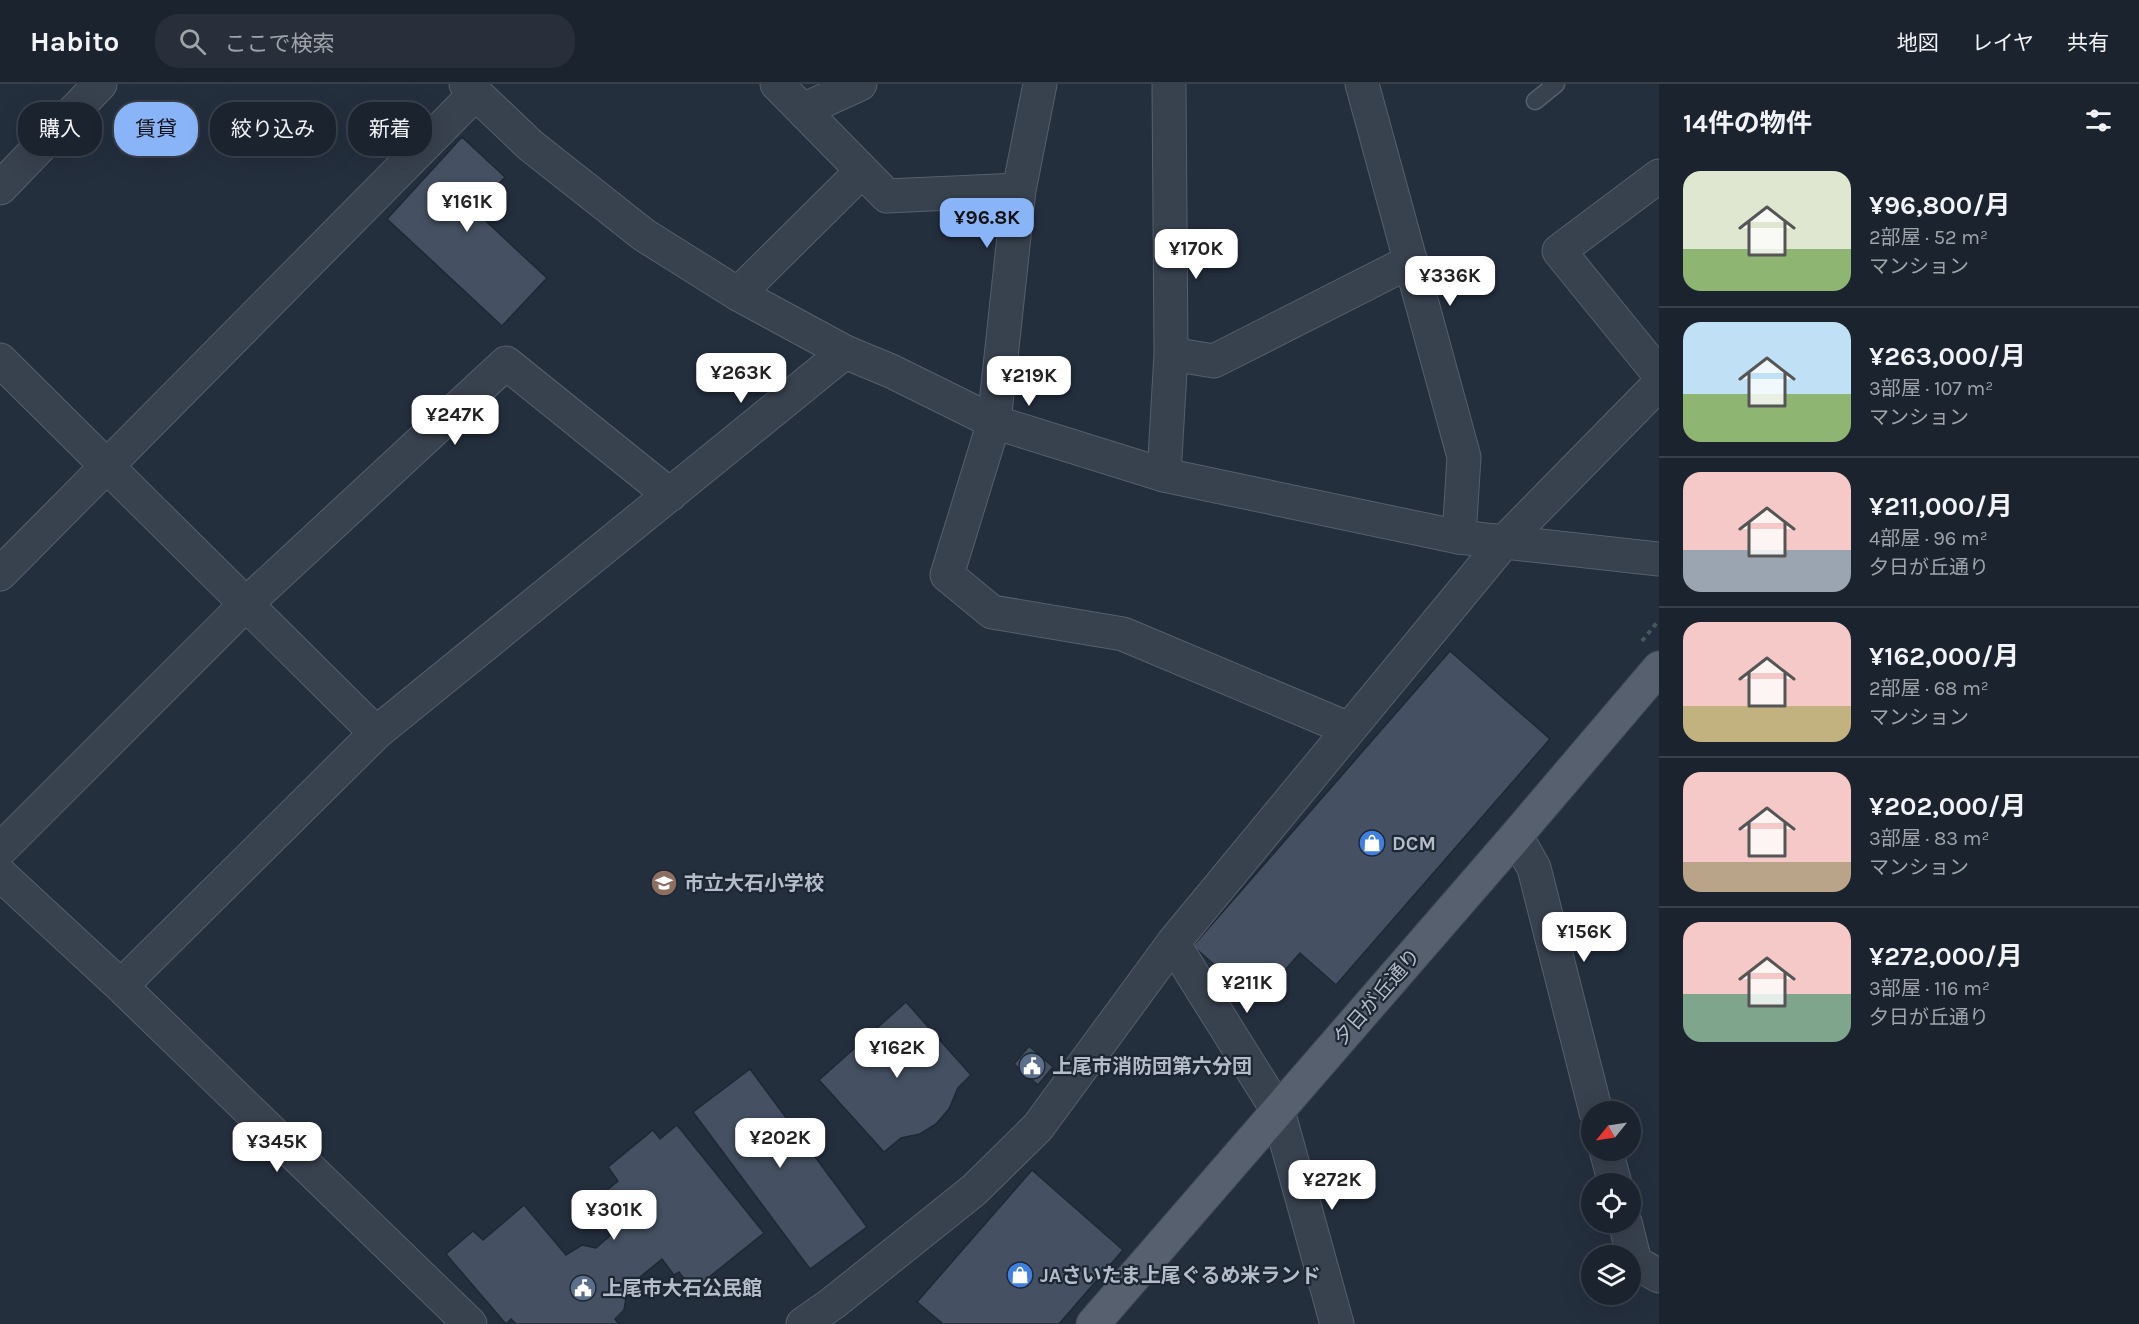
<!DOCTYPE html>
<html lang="ja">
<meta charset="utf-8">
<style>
body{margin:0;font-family:Karla,"Noto Sans JP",sans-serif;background:#282f3a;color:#f1f3f6;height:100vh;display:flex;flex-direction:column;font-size:22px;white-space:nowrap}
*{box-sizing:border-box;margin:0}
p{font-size:20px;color:#a0a4aa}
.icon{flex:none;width:33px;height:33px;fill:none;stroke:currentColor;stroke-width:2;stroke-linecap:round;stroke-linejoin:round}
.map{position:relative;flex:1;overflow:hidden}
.sheet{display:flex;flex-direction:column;background:#1b232e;width:480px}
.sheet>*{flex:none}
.banner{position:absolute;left:18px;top:18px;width:570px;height:54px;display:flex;gap:12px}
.needle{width:39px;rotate:240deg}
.controls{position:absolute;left:1581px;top:1017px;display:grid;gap:12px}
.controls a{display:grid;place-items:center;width:60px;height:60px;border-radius:50%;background:#1b232e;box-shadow:0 6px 24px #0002,0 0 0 2px #39404a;font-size:30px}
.price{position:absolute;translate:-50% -51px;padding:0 14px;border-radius:12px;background:#fff;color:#222;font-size:20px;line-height:39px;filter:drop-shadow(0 2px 3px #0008)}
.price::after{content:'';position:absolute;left:50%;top:36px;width:18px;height:14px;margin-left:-9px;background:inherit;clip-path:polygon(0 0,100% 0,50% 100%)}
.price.selected{background:#8ab4f8;color:#111}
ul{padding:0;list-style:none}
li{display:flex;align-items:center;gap:18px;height:150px;padding:0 24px}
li+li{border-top:2px solid #39404a}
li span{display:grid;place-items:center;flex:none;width:168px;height:120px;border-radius:18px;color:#555}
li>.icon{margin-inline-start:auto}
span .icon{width:72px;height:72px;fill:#fffc;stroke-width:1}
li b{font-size:26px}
h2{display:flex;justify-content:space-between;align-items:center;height:72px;padding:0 24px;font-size:26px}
.tag{padding:0 21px;border-radius:24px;background:#1b232e;box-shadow:0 6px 24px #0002,0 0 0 2px #39404a;font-size:21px;line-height:54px}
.tag.selected{background:#8ab4f8;color:#111}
header{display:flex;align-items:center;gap:36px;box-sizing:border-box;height:84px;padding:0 30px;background:#1b232e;border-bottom:2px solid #39404a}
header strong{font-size:28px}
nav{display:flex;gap:33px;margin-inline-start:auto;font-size:21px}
.search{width:420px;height:54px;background:#282f3a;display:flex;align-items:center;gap:15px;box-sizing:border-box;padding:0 21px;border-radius:24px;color:#a0a4aa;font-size:22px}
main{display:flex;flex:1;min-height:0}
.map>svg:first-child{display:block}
</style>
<header>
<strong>Habito</strong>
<div class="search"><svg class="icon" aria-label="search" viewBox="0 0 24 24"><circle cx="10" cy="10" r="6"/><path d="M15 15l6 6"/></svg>ここで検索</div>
<nav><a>地図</a><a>レイヤ</a><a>共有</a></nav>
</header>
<main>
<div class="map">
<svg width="1659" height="1240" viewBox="0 0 1659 1240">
<rect width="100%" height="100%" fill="#242f3e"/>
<!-- building -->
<path fill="#455162" stroke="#1f2835" stroke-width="1.5" d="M462,53L505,93L474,126L547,194L502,242L387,135Z
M1450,567L1550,655L1336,901L1300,869L1257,918L1193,862Z
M906,918L971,991L958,1004L949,1025L936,1040L920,1050L901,1054L884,1068L819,996Z
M1029,962L1053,983L1038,1001L1014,980Z
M750,985L867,1143L810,1185L693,1028Z
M677,1041L764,1149L693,1206L679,1188L674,1191L662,1175L628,1203L624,1226L615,1235L619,1240H516L511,1235L506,1240L446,1170L473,1147L483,1156L524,1121L566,1171L582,1161L596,1164L629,1135L606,1107L618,1097L608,1083L653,1046L660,1055Z
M1032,1086L1123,1166L1059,1240H943L917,1218Z"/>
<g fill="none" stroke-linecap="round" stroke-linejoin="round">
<defs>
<path id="service" d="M1535,17L1556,0"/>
<path id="minor" d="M777,0L887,112L1019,106
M1040,0L1019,106L994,338L947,491L992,528L1123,550L1349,645
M1362,0L1464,373L1459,453
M803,26L860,0
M1659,92L1559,167L1659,290
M738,210L862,87
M1171,270L1214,277L1411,177
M0,276L376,649
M1164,391L1171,270L1169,0
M0,490L475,10
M1516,752L1534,784L1596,1028
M0,766L246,520L506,279L670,411
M0,790L121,902L470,1240
M1173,859L1278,1027
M121,902L376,649L845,268
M1606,1066L1615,1100
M1625,1138L1635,1178L1659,1192
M803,1240L833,1219L974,1106L1038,1043L1173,859L1503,459L1659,300"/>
<path id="tertiary" d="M466,0L530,61L644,151L738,210L845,268L891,287L994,338L1164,391L1459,453L1659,475
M0,104L100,0
M1278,1027L1337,1240"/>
<path id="primary" d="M1093,1240L1516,752L1659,584"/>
</defs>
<!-- service casing -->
<use href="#service" stroke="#565f6c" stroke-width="19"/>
<!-- minor casing -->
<use href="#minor" stroke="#565f6c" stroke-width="35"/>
<!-- tertiary casing -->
<use href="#tertiary" stroke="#565f6c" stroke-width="35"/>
<!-- primary casing -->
<use href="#primary" stroke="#414a57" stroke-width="35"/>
<!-- path -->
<path stroke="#44595c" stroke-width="4" stroke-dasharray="4.5 4.5" stroke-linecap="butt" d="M1642,557L1659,536"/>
<!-- service -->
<use href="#service" stroke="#38414e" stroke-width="16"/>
<!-- minor -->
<use href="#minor" stroke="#38414e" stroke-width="33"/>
<!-- tertiary -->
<use href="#tertiary" stroke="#38414e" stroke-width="33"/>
<!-- primary -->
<use href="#primary" stroke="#56606e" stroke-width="33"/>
</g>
<!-- icons -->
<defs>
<symbol id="shop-disc" viewBox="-11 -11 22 22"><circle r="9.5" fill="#3f7fe0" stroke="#1d2633"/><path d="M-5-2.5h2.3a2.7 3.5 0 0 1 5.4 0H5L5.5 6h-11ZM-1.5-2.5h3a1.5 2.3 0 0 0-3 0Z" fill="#fff"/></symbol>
<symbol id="school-disc" viewBox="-11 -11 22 22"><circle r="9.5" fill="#8d6e63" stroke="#1d2633"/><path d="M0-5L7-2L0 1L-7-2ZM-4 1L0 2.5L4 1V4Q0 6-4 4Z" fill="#fff"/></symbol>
<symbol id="civic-disc" viewBox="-11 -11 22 22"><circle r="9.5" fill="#5c6f8a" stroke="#1d2633"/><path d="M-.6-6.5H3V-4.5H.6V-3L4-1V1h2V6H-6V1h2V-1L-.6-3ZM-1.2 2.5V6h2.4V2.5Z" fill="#fff"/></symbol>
</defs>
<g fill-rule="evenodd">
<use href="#shop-disc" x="1357" y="744" width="30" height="30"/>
<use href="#school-disc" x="649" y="784" width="30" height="30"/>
<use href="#civic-disc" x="1017" y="967" width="30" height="30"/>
<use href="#shop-disc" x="1005" y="1176" width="30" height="30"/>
<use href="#civic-disc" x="568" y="1189" width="30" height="30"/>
</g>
<g text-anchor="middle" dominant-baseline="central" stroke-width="4.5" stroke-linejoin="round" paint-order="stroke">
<!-- poi labels -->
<g font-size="20" font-weight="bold" fill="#b4bcc9" stroke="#1d2633" text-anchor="start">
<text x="1392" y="759">DCM</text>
<text x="684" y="799">市立大石小学校</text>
<text x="1052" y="982">上尾市消防団第六分団</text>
<text x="1040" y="1191">JAさいたま上尾ぐるめ米ランド</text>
<text x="602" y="1204">上尾市大石公民館</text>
</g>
<!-- street labels -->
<g font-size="20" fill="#b4bcc9" stroke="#1d2633">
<text transform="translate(1377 913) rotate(-49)">夕日が丘通り</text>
</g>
</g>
</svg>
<div class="controls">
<a><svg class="needle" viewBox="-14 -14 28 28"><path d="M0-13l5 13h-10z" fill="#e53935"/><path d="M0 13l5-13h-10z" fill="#a0a4aa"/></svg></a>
<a><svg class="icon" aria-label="locate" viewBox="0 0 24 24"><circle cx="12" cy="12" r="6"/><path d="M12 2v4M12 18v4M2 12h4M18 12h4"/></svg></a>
<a><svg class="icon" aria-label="layers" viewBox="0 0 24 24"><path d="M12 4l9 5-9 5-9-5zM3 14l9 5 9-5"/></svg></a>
</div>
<b class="price" style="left:467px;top:149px">¥161K</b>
<b class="price selected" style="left:987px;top:165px">¥96.8K</b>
<b class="price" style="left:1196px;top:196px">¥170K</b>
<b class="price" style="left:1450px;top:223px">¥336K</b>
<b class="price" style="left:741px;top:320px">¥263K</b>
<b class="price" style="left:1029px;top:323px">¥219K</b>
<b class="price" style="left:455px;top:362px">¥247K</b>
<b class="price" style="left:1584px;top:879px">¥156K</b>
<b class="price" style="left:1247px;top:930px">¥211K</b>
<b class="price" style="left:897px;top:995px">¥162K</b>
<b class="price" style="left:780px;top:1085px">¥202K</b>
<b class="price" style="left:277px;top:1089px">¥345K</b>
<b class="price" style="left:1332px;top:1127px">¥272K</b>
<b class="price" style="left:614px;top:1157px">¥301K</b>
<div class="banner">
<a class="tag">購入</a>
<a class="tag selected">賃貸</a>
<a class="tag">絞り込み</a>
<a class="tag">新着</a>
</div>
</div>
<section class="sheet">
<h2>14件の物件<svg class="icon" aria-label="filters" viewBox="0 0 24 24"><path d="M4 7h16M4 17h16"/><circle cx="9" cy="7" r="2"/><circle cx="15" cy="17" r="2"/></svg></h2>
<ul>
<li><span style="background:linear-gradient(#dfe7d0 65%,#8fb573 0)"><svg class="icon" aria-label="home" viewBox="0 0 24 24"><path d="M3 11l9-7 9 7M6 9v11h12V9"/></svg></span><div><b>¥96,800/月</b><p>2部屋 · 52 m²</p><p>マンション</p></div></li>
<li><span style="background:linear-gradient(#bfe0f5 60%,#8fb573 0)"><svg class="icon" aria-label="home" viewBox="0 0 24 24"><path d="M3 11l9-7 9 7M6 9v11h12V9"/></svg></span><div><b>¥263,000/月</b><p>3部屋 · 107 m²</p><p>マンション</p></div></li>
<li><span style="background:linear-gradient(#f6c9c9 65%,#9aa5b1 0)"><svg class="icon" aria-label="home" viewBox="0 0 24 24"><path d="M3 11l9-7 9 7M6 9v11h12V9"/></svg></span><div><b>¥211,000/月</b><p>4部屋 · 96 m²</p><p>夕日が丘通り</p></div></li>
<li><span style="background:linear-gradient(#f6c9c9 70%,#c2b280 0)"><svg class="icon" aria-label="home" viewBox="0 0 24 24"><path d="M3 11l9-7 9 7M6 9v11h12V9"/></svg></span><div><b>¥162,000/月</b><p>2部屋 · 68 m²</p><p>マンション</p></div></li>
<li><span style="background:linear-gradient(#f6c9c9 75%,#b9a48a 0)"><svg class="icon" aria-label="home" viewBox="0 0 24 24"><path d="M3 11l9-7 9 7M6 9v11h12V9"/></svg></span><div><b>¥202,000/月</b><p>3部屋 · 83 m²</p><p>マンション</p></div></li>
<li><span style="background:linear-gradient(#f6c9c9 60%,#7fa58c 0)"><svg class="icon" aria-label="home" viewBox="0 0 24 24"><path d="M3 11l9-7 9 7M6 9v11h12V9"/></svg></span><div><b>¥272,000/月</b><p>3部屋 · 116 m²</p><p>夕日が丘通り</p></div></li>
</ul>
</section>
</main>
